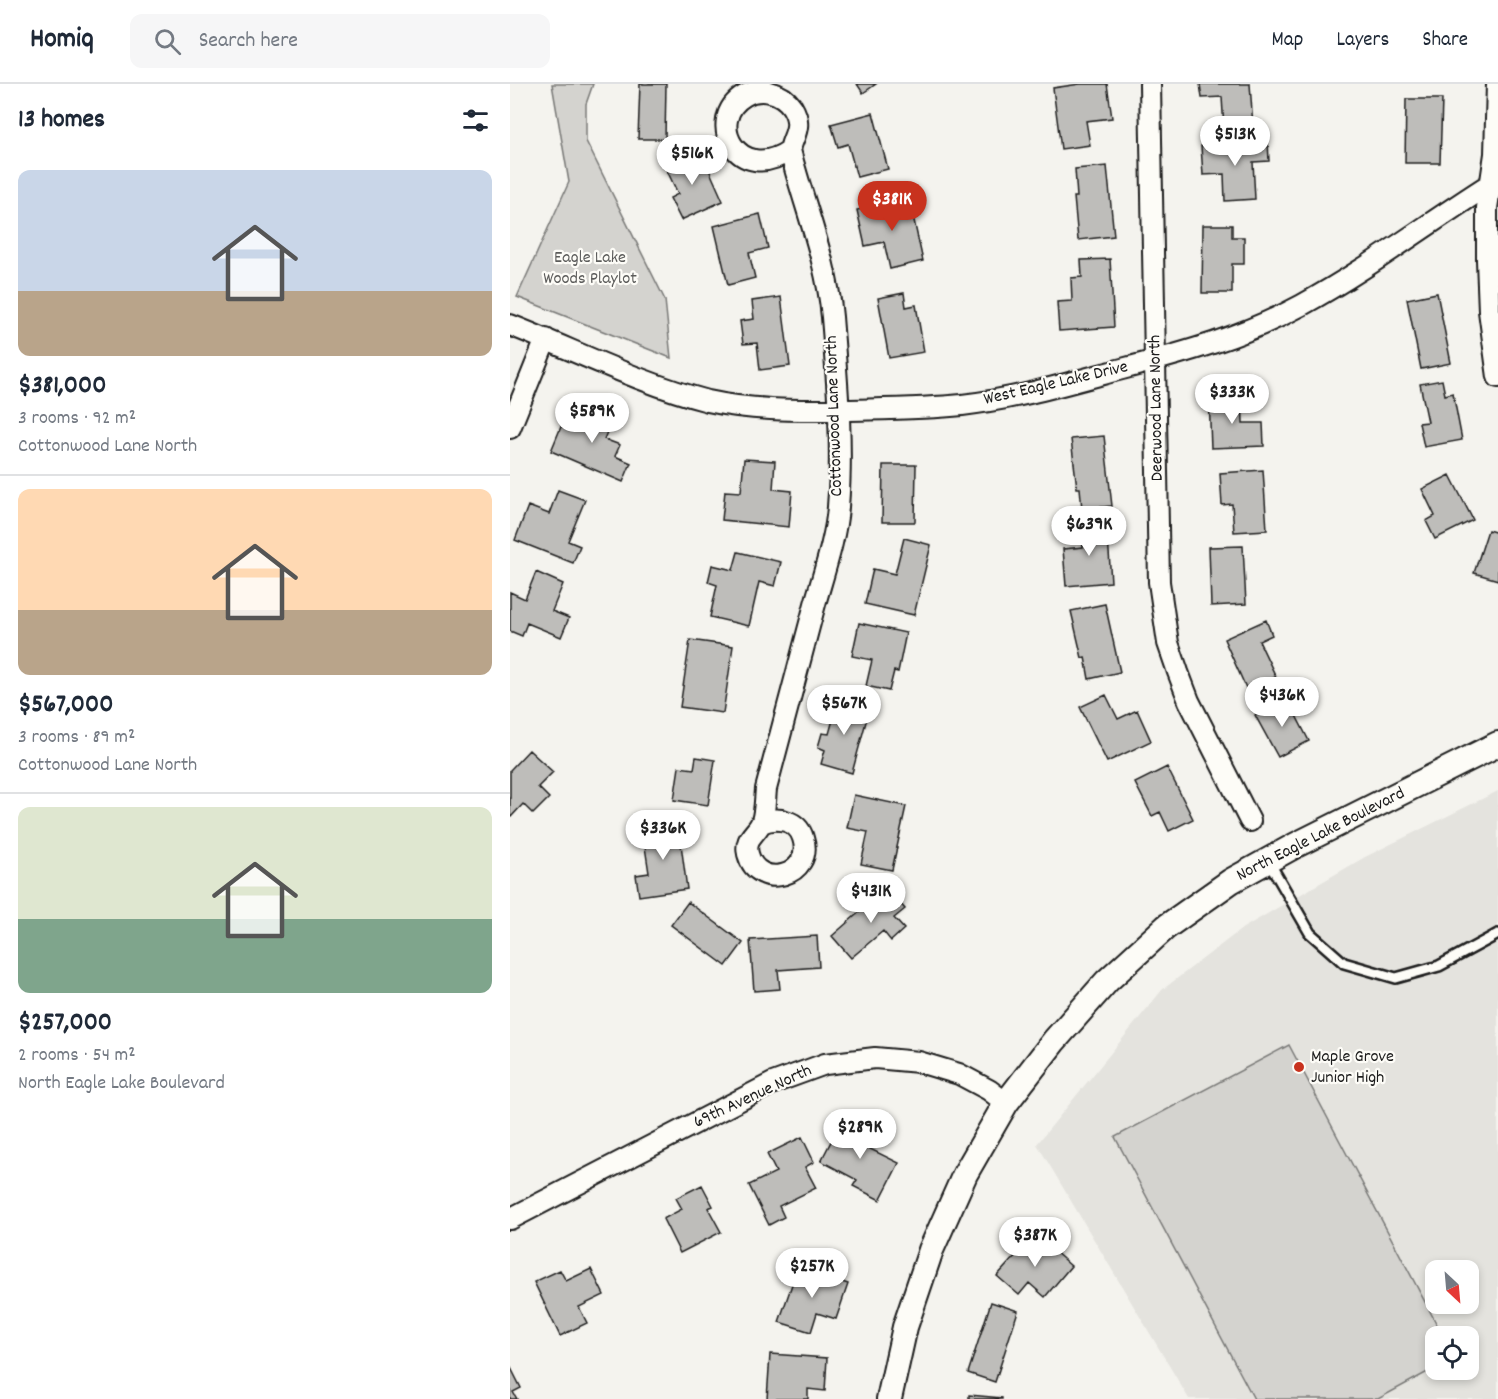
<!DOCTYPE html>
<meta charset="utf-8">
<style>
body{margin:0;font-family:Dekko,sans-serif;background:#f6f6f7;color:#1f2937;height:100vh;display:flex;flex-direction:column;font-size:22px;white-space:nowrap}
*{box-sizing:border-box;margin:0}
p{font-size:20px;color:#747a83}
.icon{flex:none;width:33px;height:33px;fill:none;stroke:currentColor;stroke-width:2;stroke-linecap:round;stroke-linejoin:round}
.map{position:relative;flex:1;overflow:hidden}
.side{display:flex;flex-direction:column;background:#fff;width:510px}
.side>*{flex:none}
.needle{width:39px;rotate:154deg}
.tools{position:absolute;left:915px;top:1176px;display:grid;gap:12px}
.tools a{display:grid;place-items:center;width:54px;height:54px;border-radius:12px;background:#fff;box-shadow:0 3px 9px #0003;font-size:30px}
.price{position:absolute;translate:-50% -51px;padding:0 14px;border-radius:21px;background:#fff;color:#222;font-size:20px;line-height:39px;filter:drop-shadow(0 2px 3px #0008)}
.price::after{content:'';position:absolute;left:50%;top:36px;width:18px;height:14px;margin-left:-9px;background:inherit;clip-path:polygon(0 0,100% 0,50% 100%)}
.price.selected{background:#c8321e;color:#fff}
ul{padding:0;list-style:none}
li{display:grid;align-content:center;gap:12px;height:318px;padding:0 18px}
li+li{border-top:2px solid #e0e1e3}
li span{display:grid;place-items:center;height:186px;border-radius:12px;color:#555}
li>.icon{margin-inline-start:auto}
span .icon{width:108px;height:108px;fill:#fffc;stroke-width:1}
li b{font-size:26px}
h2{display:flex;justify-content:space-between;align-items:center;height:72px;padding:0 18px;font-size:26px}
header{display:flex;align-items:center;gap:36px;box-sizing:border-box;height:84px;padding:0 30px;background:#fff;border-bottom:2px solid #e0e1e3}
header strong{font-size:28px}
nav{display:flex;gap:33px;margin-inline-start:auto;font-size:21px}
.search{width:420px;height:54px;background:#f6f6f7;display:flex;align-items:center;gap:15px;box-sizing:border-box;padding:0 21px;border-radius:12px;color:#747a83;font-size:22px}
main{display:flex;flex:1;min-height:0}
.map>svg:first-child{display:block}
</style>
<header>
<strong>Homiq</strong>
<div class="search"><svg class="icon" aria-label="search" viewBox="0 0 24 24"><circle cx="10" cy="10" r="6"/><path d="M15 15l6 6"/></svg>Search here</div>
<nav><a>Map</a><a>Layers</a><a>Share</a></nav>
</header>
<main>
<section class="side">
<h2>13 homes<svg class="icon" aria-label="filters" viewBox="0 0 24 24"><path d="M4 7h16M4 17h16"/><circle cx="9" cy="7" r="2"/><circle cx="15" cy="17" r="2"/></svg></h2>
<ul>
<li><span style="background:linear-gradient(#c9d6e8 65%,#b9a48a 0)"><svg class="icon" aria-label="home" viewBox="0 0 24 24"><path d="M3 11l9-7 9 7M6 9v11h12V9"/></svg></span><div><b>$381,000</b><p>3 rooms · 92 m²</p><p>Cottonwood Lane North</p></div></li>
<li><span style="background:linear-gradient(#ffd9b3 65%,#b9a48a 0)"><svg class="icon" aria-label="home" viewBox="0 0 24 24"><path d="M3 11l9-7 9 7M6 9v11h12V9"/></svg></span><div><b>$567,000</b><p>3 rooms · 89 m²</p><p>Cottonwood Lane North</p></div></li>
<li><span style="background:linear-gradient(#dfe7d0 60%,#7fa58c 0)"><svg class="icon" aria-label="home" viewBox="0 0 24 24"><path d="M3 11l9-7 9 7M6 9v11h12V9"/></svg></span><div><b>$257,000</b><p>2 rooms · 54 m²</p><p>North Eagle Lake Boulevard</p></div></li>
</ul>
</section>
<div class="map">
<svg width="988" height="1315" viewBox="0 0 988 1315">
<rect width="100%" height="100%" fill="#f4f3ee"/>
<filter id="ink" filterUnits="userSpaceOnUse"><feTurbulence type="fractalNoise" baseFrequency=".0167" numOctaves="2"/><feDisplacementMap in="SourceGraphic" scale="12" xChannelSelector="R" yChannelSelector="G"/><feConvolveMatrix kernelMatrix="1 2 1 2 8 2 1 2 1" color-interpolation-filters="sRGB"/></filter>
<g filter="url(#ink)">
<!-- built -->
<path fill="#e4e3de" fill-rule="evenodd" d="M988,707V1315H679L527,1060L652,906L733,844L855,773ZM926,1186H958V1220H926ZM926,1252H958V1286H926Z"/>
<!-- green -->
<path fill="#d4d3cf" stroke="#787876" stroke-width="1.5" d="M42,0H83L76,20V57L155,216L161,274L7,213L59,98Z
M779,961L933,1252H926L925,1284L868,1315H744L605,1053Z"/>
<!-- building -->
<path fill="#bebdba" stroke="#1c1c1c" stroke-width="1.5" d="M130,0H156L155,55H128Z
M347,0H366L353,9Z
M570,0H597L602,34L576,37L580,61L551,65L543,4Z
M690,0H740L743,42L714,45L712,13L692,14Z
M896,15H932L930,79H895Z
M363,29L378,85L347,93L338,60L328,63L321,40Z
M758,58L759,77L743,78L745,115L715,117L714,90L693,91L691,62Z
M184,67L192,84L197,81L213,117L171,136L160,114L168,110L154,80Z
M597,82L604,152L568,156L564,113H567L565,85Z
M399,114L413,177L380,185L374,158L355,162L347,126Z
M250,130L258,164L239,169L245,194L218,201L204,142Z
M693,141H722V153H734V180H722V209H692Z
M600,175L604,243L549,247L547,218L562,217L561,194L572,193L571,176Z
M394,209L396,223L406,221L414,268L379,274L368,214Z
M927,209L941,279L911,285L897,215Z
M271,213L280,282L250,286L247,259L233,260L230,237L244,235L242,217Z
M932,296L935,311L943,309L952,356L914,363L909,339L918,338L910,300Z
M732,312L733,339H753L754,362L701,364L699,313Z
M77,320L104,332L94,355L110,361L105,372L121,379L113,398L41,367L53,338L67,344Z
M594,352L602,422L572,425L570,404H567L561,355Z
M234,375L265,377L263,405L282,407L279,443L212,436L215,407L231,408Z
M373,381H406L405,438H372Z
M753,386L757,446L724,448L722,420L712,421L710,389Z
M940,391L963,436L925,455L916,437L925,432L912,405Z
M48,406L75,416L58,457L70,462L63,479L5,456L18,422L39,430Z
M597,437L601,498L556,502L553,465L573,463L571,439Z
M978,446L988,449V496L964,489Z
M394,454L421,461L404,531L355,520L363,485L385,490Z
M733,462L736,520L701,522L699,463Z
M228,468L271,478L265,502L249,498L239,542L200,533L207,501L198,498L202,481L223,486Z
M26,488L53,500L42,527L59,534L51,553L17,539L12,552L0,547V508L15,515Z
M595,520L610,588L579,595L575,573L572,574L561,527Z
M756,536L762,551L749,557L766,593L737,606L714,555Z
M349,539L396,549L388,588L384,587L379,607L356,602L362,576L342,572Z
M180,556L223,562L213,629L170,623Z
M596,611L608,635L627,626L641,657L597,678L570,623Z
M329,614L360,623L342,689L311,680L315,666L308,663L312,649L319,650Z
M777,614L799,657L768,673L745,631Z
M19,666L43,688L28,703L39,714L23,730L13,720L0,734V686Z
M186,673L205,676L198,721L164,716L169,683L184,685Z
M657,683L683,735L659,747L650,728L642,732L625,699Z
M344,711L396,722L382,786L351,780L358,748L337,744Z
M168,738L177,805L129,812L126,791L139,789L132,743Z
M377,804L395,825L384,834L394,845L381,857L373,847L341,874L322,852Z
M178,818L233,859L216,882L161,841Z
M307,852L309,883L268,886L270,905L244,907L240,856Z
M333,1034L361,1049L354,1062L389,1079L370,1116L343,1102L347,1096L311,1077Z
M292,1053L304,1078L295,1083L306,1104L269,1122L274,1133L259,1141L239,1101L266,1088L257,1070Z
M192,1101L203,1122L198,1124L211,1148L170,1169L153,1135L172,1125L166,1114Z
M525,1150L561,1182L535,1213L519,1199L509,1211L487,1192Z
M288,1183L338,1200L326,1235L307,1229L301,1248L269,1238Z
M81,1185L94,1211L69,1223L77,1239L50,1252L24,1198L50,1186L56,1197Z
M481,1218L508,1227L485,1298L458,1289Z
M260,1270L317,1274L315,1307L298,1305V1315H257Z
M0,1282L11,1304L3,1308L7,1315H0Z
M459,1311L492,1314V1315H459Z"/>
<g fill="none" stroke-linecap="round" stroke-linejoin="round">
<defs>
<path id="service" d="M759,778L800,849L834,879L886,894L929,882L988,850"/>
<path id="minor" d="M640,0L649,498L658,559L668,588L679,617L740,737
M987,0L985,70L977,124V176L979,227L988,293
M0,241C64,266 132,300 198,317C243,327 289,326 335,326C374,325 413,325 452,321C506,315 559,299 612,285C674,269 735,252 792,221C860,184 922,136 988,95
M0,344L36,255
M251,739C267,732 288,736 293,754C305,792 248,808 238,770C234,753 247,750 252,737C255,728 255,715 256,705C272,643 289,582 305,520C313,491 326,453 328,423C333,360 327,296 322,233C317,177 295,124 281,70C277,57 296,46 282,23C272,8 250,2 234,12C194,36 228,102 280,66
M0,1135L263,999L315,980L365,974L409,978L449,990L479,1006L496,1019"/>
<path id="tertiary" d="M379,1315L395,1243L421,1166L455,1090L496,1019L544,957L597,897L656,843L721,797L786,761L988,660"/>
</defs>
<!-- service casing -->
<use href="#service" stroke="#1c1c1c" stroke-width="14"/>
<!-- minor casing -->
<use href="#minor" stroke="#1c1c1c" stroke-width="24"/>
<!-- tertiary casing -->
<use href="#tertiary" stroke="#1c1c1c" stroke-width="28"/>
<!-- service -->
<use href="#service" stroke="#fdfcf7" stroke-width="9"/>
<!-- minor -->
<use href="#minor" stroke="#fdfcf7" stroke-width="20"/>
<!-- tertiary -->
<use href="#tertiary" stroke="#fdfcf7" stroke-width="24"/>
</g>
</g>
<!-- markers -->
<circle fill="#c8321e" stroke="#fdfcf7" stroke-width="2" cx="789" cy="983" r="6"/>
<g text-anchor="middle" dominant-baseline="central" stroke-width="4.5" stroke-linejoin="round" paint-order="stroke">
<!-- park labels -->
<g font-size="18" fill="#5c5c5b" stroke="#fdfcf7">
<text x="80" y="174">Eagle Lake<tspan x="80" dy="21">Woods Playlot</tspan></text>
</g>
<!-- street labels -->
<g font-size="18" fill="#1c1c1c" stroke="#fdfcf7">
<text transform="translate(546 300) rotate(-13)">West Eagle Lake Drive</text>
<text transform="translate(647 324) rotate(-91)">Deerwood Lane North</text>
<text transform="translate(325 332) rotate(-92)">Cottonwood Lane North</text>
<text transform="translate(811 751) rotate(-27)">North Eagle Lake Boulevard</text>
<text transform="translate(243 1013) rotate(-25)">69th Avenue North</text>
</g>
<!-- poi labels -->
<g font-size="18" fill="#1c1c1c" stroke="#fdfcf7" text-anchor="start">
<text x="801" y="973">Maple Grove<tspan x="801" dy="21">Junior High</tspan></text>
</g>
</g>
</svg>
<div class="tools">
<a><svg class="needle" viewBox="-14 -14 28 28"><path d="M0-13l5 13h-10z" fill="#e53935"/><path d="M0 13l5-13h-10z" fill="#747a83"/></svg></a>
<a><svg class="icon" aria-label="locate" viewBox="0 0 24 24"><circle cx="12" cy="12" r="6"/><path d="M12 2v4M12 18v4M2 12h4M18 12h4"/></svg></a>
</div>
<b class="price" style="left:725px;top:83px">$513K</b>
<b class="price" style="left:182px;top:102px">$516K</b>
<b class="price selected" style="left:382px;top:148px">$381K</b>
<b class="price" style="left:722px;top:341px">$333K</b>
<b class="price" style="left:82px;top:360px">$589K</b>
<b class="price" style="left:579px;top:473px">$639K</b>
<b class="price" style="left:772px;top:644px">$436K</b>
<b class="price" style="left:334px;top:652px">$567K</b>
<b class="price" style="left:153px;top:777px">$336K</b>
<b class="price" style="left:361px;top:840px">$431K</b>
<b class="price" style="left:350px;top:1076px">$289K</b>
<b class="price" style="left:525px;top:1184px">$387K</b>
<b class="price" style="left:302px;top:1215px">$257K</b>
</div>
</main>
